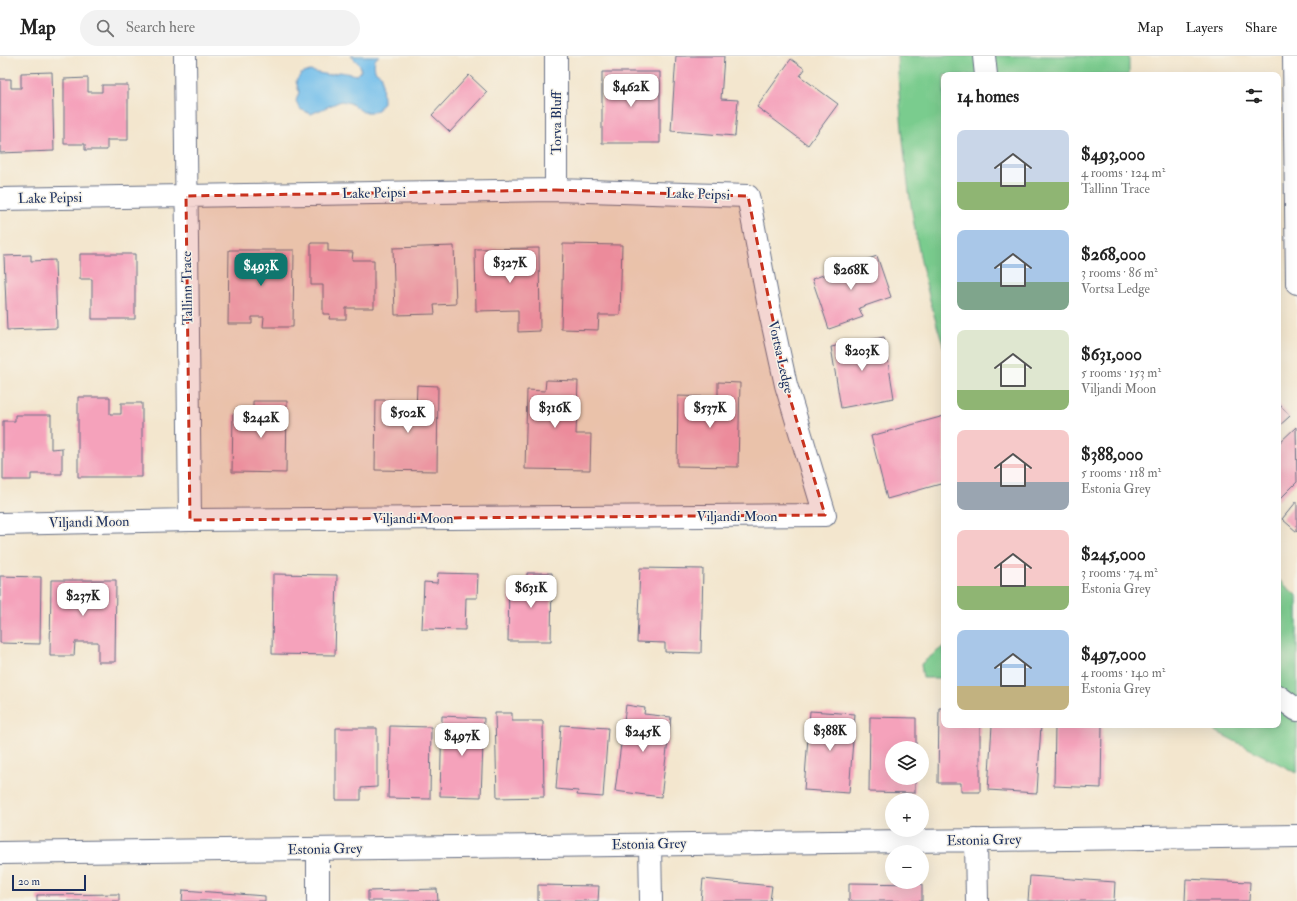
<!DOCTYPE html>
<meta charset="utf-8">
<style>
body{margin:0;font-family:"IM FELL Double Pica",serif;background:#f2f2f2;color:#222;height:100vh;display:flex;flex-direction:column;font-size:15px;white-space:nowrap}
*{box-sizing:border-box;margin:0}
p{font-size:13px;color:#767676}
.icon{flex:none;width:22px;height:22px;fill:none;stroke:currentColor;stroke-width:2;stroke-linecap:round;stroke-linejoin:round}
.map{position:relative;flex:1;overflow:hidden}
.drawer{position:absolute;left:941px;top:16px;width:340px;height:656px;display:flex;flex-direction:column;background:#fff;border-radius:8px;box-shadow:0 4px 16px #0002}
.drawer>*{flex:none}
.tools{position:absolute;left:885px;top:685px;display:grid;gap:8px}
.tools a{display:grid;place-items:center;width:44px;height:44px;border-radius:50%;background:#fff;box-shadow:0 4px 16px #0002;font-size:20px}
.scale{position:absolute;left:12px;bottom:10px;width:74px;box-sizing:border-box;padding-left:4px;border:2px solid #1b2f5e;border-top:0;font-size:11px;line-height:14px;white-space:nowrap;color:#1b2f5e;-webkit-text-stroke:3px #f7f3e8;paint-order:stroke}
.price{position:absolute;translate:-50% -34px;padding:0 9px;border-radius:8px;background:#fff;color:#222;font-size:13px;line-height:26px;filter:drop-shadow(0 1px 2px #0008)}
.price::after{content:'';position:absolute;left:50%;top:24px;width:12px;height:9px;margin-left:-6px;background:inherit;clip-path:polygon(0 0,100% 0,50% 100%)}
.price.active{background:#0f766e;color:#fff}
ul{padding:0;list-style:none}
li{display:flex;align-items:center;gap:12px;height:100px;padding:0 16px}
li span{display:grid;place-items:center;flex:none;width:112px;height:80px;border-radius:8px;color:#555}
li>.icon{margin-inline-start:auto}
span .icon{width:48px;height:48px;fill:#fffc;stroke-width:1}
li b{font-size:17px}
h2{display:flex;justify-content:space-between;align-items:center;height:48px;padding:0 16px;font-size:17px}
header{display:flex;align-items:center;gap:24px;box-sizing:border-box;height:56px;padding:0 20px;background:#fff;border-bottom:1px solid #e0e0e0}
header strong{font-size:19px}
nav{display:flex;gap:22px;margin-inline-start:auto;font-size:14px}
.search{width:280px;height:36px;background:#f2f2f2;display:flex;align-items:center;gap:10px;box-sizing:border-box;padding:0 14px;border-radius:22px;color:#767676;font-size:15px}
.map>svg:first-child{display:block}
</style>
<header>
<strong>Map</strong>
<div class="search"><svg class="icon" aria-label="search" viewBox="0 0 24 24"><circle cx="10" cy="10" r="6"/><path d="M15 15l6 6"/></svg>Search here</div>
<nav><a>Map</a><a>Layers</a><a>Share</a></nav>
</header>
<div class="map">
<svg width="1297" height="845" viewBox="0 0 1297 845">
<rect width="100%" height="100%" fill="#f7f3e8"/>
<filter id="ink" filterUnits="userSpaceOnUse"><feTurbulence type="fractalNoise" baseFrequency=".025" numOctaves="2"/><feDisplacementMap in="SourceGraphic" scale="8" xChannelSelector="R" yChannelSelector="G"/><feConvolveMatrix kernelMatrix="1 2 1 2 8 2 1 2 1" color-interpolation-filters="sRGB"/></filter>
<filter id="wash" filterUnits="userSpaceOnUse"><feTurbulence type="fractalNoise" baseFrequency=".012" numOctaves="4" result="noise"/><feDisplacementMap in="SourceGraphic" scale="16" xChannelSelector="R" yChannelSelector="G"/><feGaussianBlur stdDeviation="0.9" result="paint"/><feColorMatrix in="noise" values="0 0 0 0 0 0 0 0 0 0 0 0 0 0 0 0 0 1.4 0 .05"/><feComposite in="paint" operator="in"/></filter>
<g filter="url(#wash)">
<rect width="100%" height="100%" fill="#f3e6ce"/>
<!-- green -->
<path fill="#7acc8e" stroke="#4a7e76" d="M897,0H1129V19H944V292C913,197 902,99 897,0Z
M1278,523L1297,540V717L1215,675L1210,669H1278Z
M944,590V622H923L921,608Z"/>
<!-- water -->
<path fill="#71beeb" stroke="#4676a4" d="M351,0H379C373,4 374,8 375,15L382,20L383,46L378,54L371,56H363L350,47L341,45L311,58L300,53L296,45L299,36L296,25L301,18L310,15L328,19L340,16L357,19L361,15L360,9Z"/>
<g id="blocks">
<!-- building -->
<path fill="#f5a2bb" d="M676,0H724L721,43L738,44L735,80L671,75Z
M791,3L805,13L800,20L838,48L808,89L757,51Z
M52,16L54,95L0,97V23H11V32H21V17Z
M602,16H660V87H602Z
M469,19L487,36L450,76L432,59Z
M88,22V36H102V29H128V84H107V94H85V88H64V23Z
M311,187H328V195L353,196L352,204H374V252H346V263H329L330,258H323V229H311Z
M563,188L622,189L620,259H599L598,274L561,273Z
M454,190L456,248L434,249L435,258L395,259L393,192Z
M539,192L540,275L518,276V254L476,255L475,193Z
M229,194H294L293,271H263L264,261H252V268H228Z
M80,198H135V263H92V223H80Z
M31,199V205L55,204L57,272L7,274L4,200Z
M877,200L891,241L859,252L863,261L829,273L812,223Z
M884,281L894,342L841,352L831,291Z
M546,324L578,325L576,378H591L590,414L525,413L527,334L545,335Z
M718,326L740,327L738,411L677,410L678,340L718,341Z
M417,329L438,330L437,415L375,414L376,344H394V355H416Z
M78,341H110V358H121V347H142V421H78Z
M253,345H287L286,417L232,416L233,358H253Z
M1278,347L1290,360L1278,371Z
M15,359H51V393L62,392V418H31V424H3V365H15Z
M944,360V427L887,443L871,380Z
M1296,371L1297,426L1278,445V388Z
M1297,445V476L1282,463Z
M640,512L703,513L701,597L665,596V587L637,586Z
M438,517L478,518L477,542H466L465,574L422,573L424,526L437,527Z
M527,517H552L551,585H508L509,527H527Z
M273,518L337,519L335,599L272,598Z
M0,520L41,521L40,588L0,587Z
M51,524H116L115,606H98V586H75L74,600H50Z
M626,649L645,652L644,658L671,661L661,741L615,735Z
M939,652H944V669H980V736H961V727H938Z
M810,655L855,658L849,737L804,734Z
M495,657H512V665H543L544,741L497,742Z
M442,660L484,662L481,741L440,740Z
M870,661L916,662V692H892V722H915V737L869,736Z
M561,669L608,672L603,741L577,739L578,735L556,733Z
M992,669H1041L1037,737L988,734Z
M1055,669H1102L1101,732L1054,730Z
M390,670L431,671L430,743L388,742Z
M336,672H377V731L361,732V744H336Z
M1030,820L1115,826L1114,845H1028Z
M703,823L772,830L770,845H701Z
M1186,823L1250,826L1249,845H1185Z
M849,827L922,828V845H849Z
M538,829L599,830L598,845H538Z
M437,833L438,845H368V835Z
M183,834L265,840V845H182Z
M119,838V845H37V839Z"/>
</g>
</g>
<g filter="url(#ink)">
<use href="#blocks" fill-opacity="0" stroke="#676f85" stroke-width="1"/>
<g fill="none" stroke-linecap="round" stroke-linejoin="round">
<defs>
<path id="minor" d="M185,0L190,464
M984,0L986,19
M1294,0L1297,227
M556,134V0
M0,143L556,134L748,140L770,256L786,329L825,459L190,464L0,468
M1278,640L1297,654
M976,784L977,845
M650,788L651,845
M318,793V845
M0,797L1297,780"/>
</defs>
<!-- minor casing -->
<use href="#minor" stroke="#676f85" stroke-width="24"/>
<!-- minor -->
<use href="#minor" stroke="#fff" stroke-width="22"/>
</g>
</g>
<!-- marked area -->
<path fill="#c8321e" fill-opacity="0.2" stroke="#c8321e" stroke-width="3" stroke-dasharray="8 5" stroke-linejoin="round" d="M556,134L748,140L786,329L825,459L190,464L186,140Z"/>
<g text-anchor="middle" dominant-baseline="central" stroke-width="3" stroke-linejoin="round" paint-order="stroke">
<!-- street labels -->
<g font-size="14" fill="#1b2f5e" stroke="#f7f3e8">
<text transform="translate(556 67) rotate(-90)">Torva Bluff</text>
<text transform="translate(374 137) rotate(-1)">Lake Peipsi</text>
<text transform="translate(698 138) rotate(2)">Lake Peipsi</text>
<text transform="translate(50 142) rotate(-1)">Lake Peipsi</text>
<text transform="translate(187 232) rotate(-91)">Tallinn Trace</text>
<text transform="translate(781 301) rotate(77)">Vortsa Ledge</text>
<text x="737" y="460">Viljandi Moon</text>
<text x="413" y="462">Viljandi Moon</text>
<text transform="translate(89 466) rotate(-1)">Viljandi Moon</text>
<text transform="translate(984 784) rotate(-1)">Estonia Grey</text>
<text transform="translate(649 788) rotate(-1)">Estonia Grey</text>
<text transform="translate(325 793) rotate(-1)">Estonia Grey</text>
</g>
</g>
</svg>
<div class="tools">
<a><svg class="icon" aria-label="layers" viewBox="0 0 24 24"><path d="M12 4l9 5-9 5-9-5zM3 14l9 5 9-5"/></svg></a>
<a>+</a>
<a>−</a>
</div>
<div class="scale">20 m</div>
<b class="price" style="left:631px;top:52px">$462K</b>
<b class="price" style="left:510px;top:228px">$327K</b>
<b class="price active" style="left:261px;top:231px">$493K</b>
<b class="price" style="left:851px;top:235px">$268K</b>
<b class="price" style="left:862px;top:316px">$203K</b>
<b class="price" style="left:555px;top:373px">$316K</b>
<b class="price" style="left:710px;top:373px">$537K</b>
<b class="price" style="left:408px;top:378px">$502K</b>
<b class="price" style="left:261px;top:383px">$242K</b>
<b class="price" style="left:531px;top:553px">$631K</b>
<b class="price" style="left:83px;top:561px">$237K</b>
<b class="price" style="left:830px;top:696px">$388K</b>
<b class="price" style="left:643px;top:697px">$245K</b>
<b class="price" style="left:462px;top:701px">$497K</b>
<section class="drawer">
<h2>14 homes<svg class="icon" aria-label="filters" viewBox="0 0 24 24"><path d="M4 7h16M4 17h16"/><circle cx="9" cy="7" r="2"/><circle cx="15" cy="17" r="2"/></svg></h2>
<ul>
<li><span style="background:linear-gradient(#c9d6e8 65%,#8fb573 0)"><svg class="icon" aria-label="home" viewBox="0 0 24 24"><path d="M3 11l9-7 9 7M6 9v11h12V9"/></svg></span><div><b>$493,000</b><p>4 rooms · 124 m²</p><p>Tallinn Trace</p></div></li>
<li><span style="background:linear-gradient(#a9c7e8 65%,#7fa58c 0)"><svg class="icon" aria-label="home" viewBox="0 0 24 24"><path d="M3 11l9-7 9 7M6 9v11h12V9"/></svg></span><div><b>$268,000</b><p>3 rooms · 86 m²</p><p>Vortsa Ledge</p></div></li>
<li><span style="background:linear-gradient(#dfe7d0 75%,#8fb573 0)"><svg class="icon" aria-label="home" viewBox="0 0 24 24"><path d="M3 11l9-7 9 7M6 9v11h12V9"/></svg></span><div><b>$631,000</b><p>5 rooms · 153 m²</p><p>Viljandi Moon</p></div></li>
<li><span style="background:linear-gradient(#f6c9c9 65%,#9aa5b1 0)"><svg class="icon" aria-label="home" viewBox="0 0 24 24"><path d="M3 11l9-7 9 7M6 9v11h12V9"/></svg></span><div><b>$388,000</b><p>5 rooms · 118 m²</p><p>Estonia Grey</p></div></li>
<li><span style="background:linear-gradient(#f6c9c9 70%,#8fb573 0)"><svg class="icon" aria-label="home" viewBox="0 0 24 24"><path d="M3 11l9-7 9 7M6 9v11h12V9"/></svg></span><div><b>$245,000</b><p>3 rooms · 74 m²</p><p>Estonia Grey</p></div></li>
<li><span style="background:linear-gradient(#a9c7e8 70%,#c2b280 0)"><svg class="icon" aria-label="home" viewBox="0 0 24 24"><path d="M3 11l9-7 9 7M6 9v11h12V9"/></svg></span><div><b>$497,000</b><p>4 rooms · 140 m²</p><p>Estonia Grey</p></div></li>
</ul>
</section>
</div>
